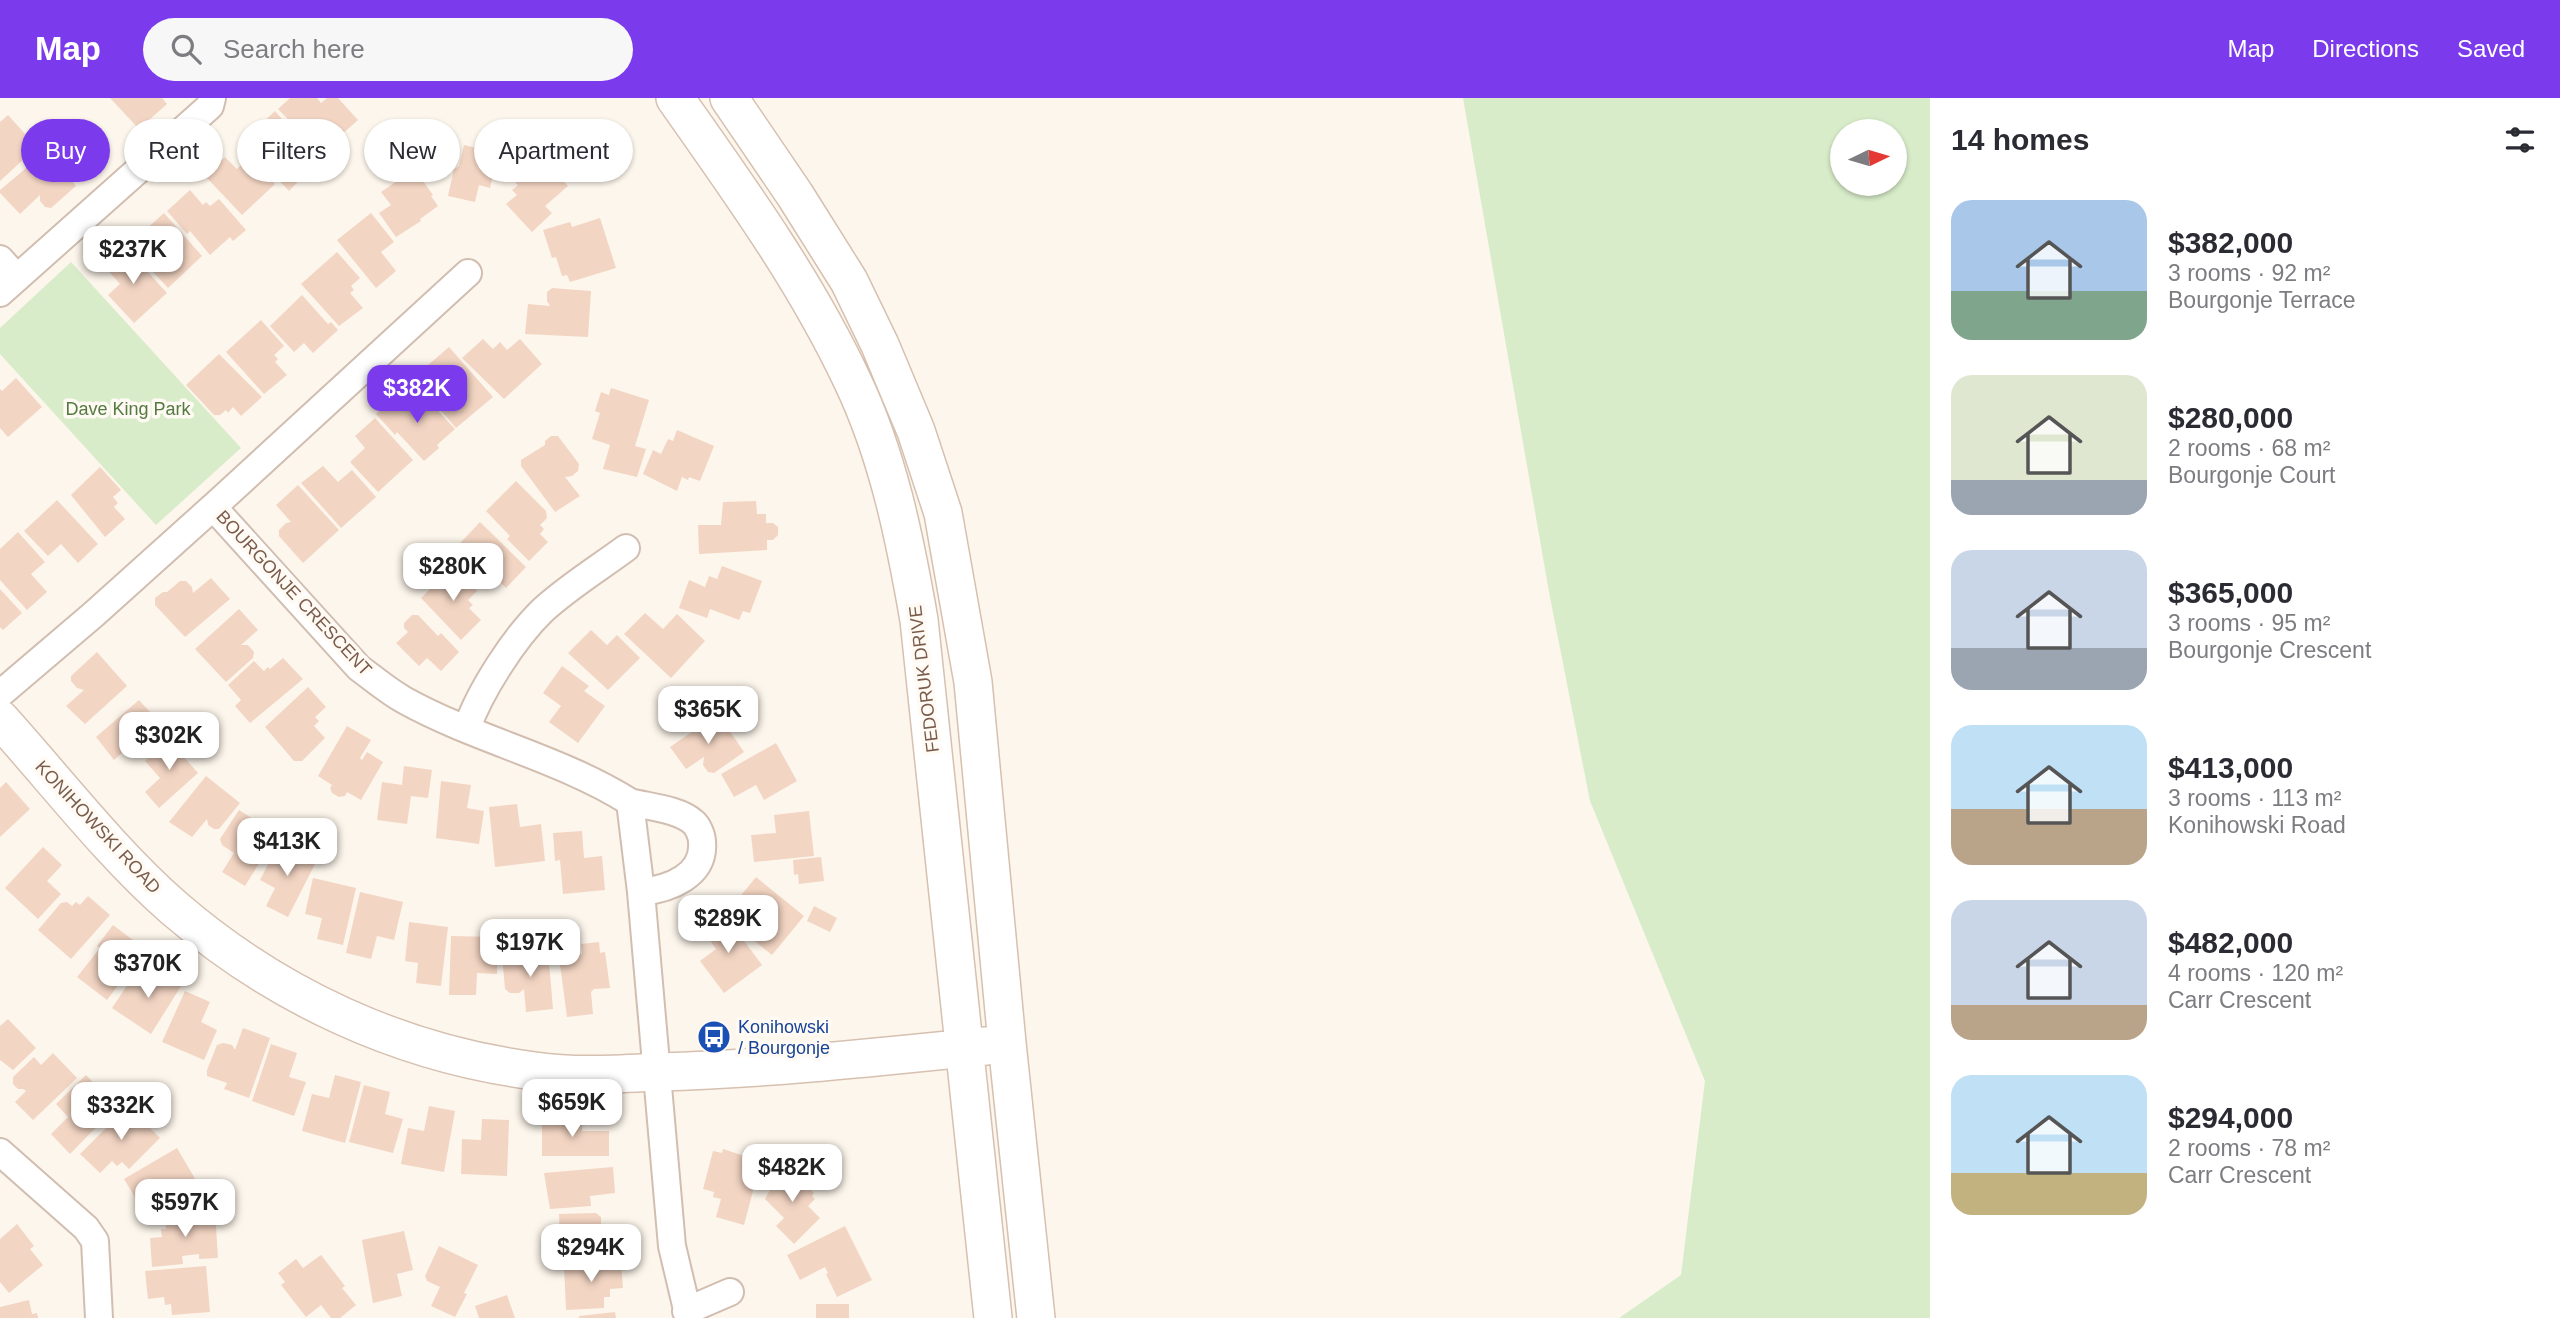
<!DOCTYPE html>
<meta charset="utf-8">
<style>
body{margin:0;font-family:Arial,sans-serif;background:#f7f7f7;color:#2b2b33;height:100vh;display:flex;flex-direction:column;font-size:26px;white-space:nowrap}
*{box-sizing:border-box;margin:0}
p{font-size:23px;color:#7c7c81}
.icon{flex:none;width:38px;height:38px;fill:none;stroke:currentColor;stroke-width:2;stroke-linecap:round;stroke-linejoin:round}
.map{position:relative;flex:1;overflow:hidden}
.sheet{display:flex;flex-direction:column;background:#fff;width:630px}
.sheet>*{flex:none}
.guide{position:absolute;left:21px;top:21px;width:665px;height:63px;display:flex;gap:14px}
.needle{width:46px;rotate:85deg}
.tools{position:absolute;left:1830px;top:21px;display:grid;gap:14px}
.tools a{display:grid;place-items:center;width:77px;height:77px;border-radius:50%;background:#fff;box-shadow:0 2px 5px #0004;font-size:35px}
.price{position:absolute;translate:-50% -60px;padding:0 16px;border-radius:14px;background:#fff;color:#222;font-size:23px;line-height:46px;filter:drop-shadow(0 2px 4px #0008)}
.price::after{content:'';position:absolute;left:50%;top:42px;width:21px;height:16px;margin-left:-10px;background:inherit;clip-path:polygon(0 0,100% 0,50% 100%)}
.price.selected{background:#7c3aed;color:#fff}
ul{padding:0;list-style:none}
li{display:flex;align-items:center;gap:21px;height:175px;padding:0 21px}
li span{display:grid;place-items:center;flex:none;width:196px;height:140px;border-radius:21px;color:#555}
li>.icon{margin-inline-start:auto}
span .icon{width:84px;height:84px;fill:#fffc;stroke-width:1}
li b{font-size:30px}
h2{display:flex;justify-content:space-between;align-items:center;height:84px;padding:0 21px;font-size:30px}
.chip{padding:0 24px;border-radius:32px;background:#fff;box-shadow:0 2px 5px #0004;font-size:24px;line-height:63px}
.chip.selected{background:#7c3aed;color:#fff}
header{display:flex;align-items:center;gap:42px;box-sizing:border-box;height:98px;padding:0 35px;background:#7c3aed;color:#fff}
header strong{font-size:33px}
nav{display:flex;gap:38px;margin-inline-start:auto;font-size:24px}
.search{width:490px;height:63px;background:#f7f7f7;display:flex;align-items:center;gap:18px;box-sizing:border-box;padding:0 24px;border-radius:38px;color:#7c7c81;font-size:26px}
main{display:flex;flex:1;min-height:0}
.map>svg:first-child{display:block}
</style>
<header>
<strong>Map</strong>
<div class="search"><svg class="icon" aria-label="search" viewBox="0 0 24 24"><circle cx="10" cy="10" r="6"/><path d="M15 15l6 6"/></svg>Search here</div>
<nav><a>Map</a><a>Directions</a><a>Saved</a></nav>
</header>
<main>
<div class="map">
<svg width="1930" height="1220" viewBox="0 0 1930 1220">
<rect width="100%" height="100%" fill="#fdf6ec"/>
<!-- green -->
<path fill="#d8ecc9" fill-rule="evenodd" d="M1463,0H1930V1220H1619L1681,1177L1705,983L1590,703L1549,494ZM1895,33V86H1843V33Z
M71,164L241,350L156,427L0,256V230Z"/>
<!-- building -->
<path fill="#f3d5c3" d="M110,0H162L167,6L139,31Z
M290,0H317L321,5L327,0H338L358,22L321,55L278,11Z
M275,13L318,63L289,93L253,55L264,46L253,34Z
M8,17L37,49L0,83V24Z
M68,29L72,34L77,30L87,41L82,46L85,49L72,61L64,52L60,57L49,46Z
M550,43L561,56L549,67L568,88L545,108L552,115L532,134L506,106L517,97L512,92L518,87L510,79Z
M464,47L498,55L490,90L479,87L475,104L448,98L454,71L459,68Z
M43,56L57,72L60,69L76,88L51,110L45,109L40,103V97L20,116L0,95V92Z
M225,59L237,71L249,59L275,86L242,117L205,78Z
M408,62L433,97L431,98L438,108L420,121L421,123L396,139L379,115L391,107L381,94L397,83L390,74Z
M190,92L203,107L206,104L210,108L219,101L246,132L233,143L230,139L210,157L190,133L187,136L167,113Z
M164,115L202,158L168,190L143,163L158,150L143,134Z
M371,115L394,144L381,154L396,173L376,190L337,142Z
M600,120L616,170L570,184L567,177L562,178L556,159L552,160L543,132L570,124L572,129Z
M125,149L167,195L134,225L108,197L120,186L104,168Z
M337,154L360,180L351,188L354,192L350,195L363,210L339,228L301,186Z
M552,190L591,193L588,239L525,236L528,206L550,208L547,203V194Z
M302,197L328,226L331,224L338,232L313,255L304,245L294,254L270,228Z
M261,222L284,248L274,257L278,261L275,264L287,277L264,296L226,254Z
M483,241L493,251L500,244L507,252L520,241L542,266L504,301L462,260Z
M449,249L493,299L456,330L431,301L442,291L439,287L442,284L427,268Z
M219,256L262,299L241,318L233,309L228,315L226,312L220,317H214L186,287Z
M16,280L42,309L8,339L0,330V291L2,293Z
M611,290L649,302L635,348L646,351L637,379L603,371L610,347L592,341L600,315L595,313L601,294L609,297Z
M397,298L408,309L413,305L417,310L427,301L455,331L437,347L439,350L424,363L397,334L395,337L376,316Z
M375,320L413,362L378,394L350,364L365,350L355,338Z
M677,332L714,348L700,383L689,379L688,382L682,379L677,393L643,376L653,352L661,356L668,341L673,343Z
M551,338H558L579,366L578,373L572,378L565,379L580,398L555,414L521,368V362L545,347V343Z
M323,368L338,384L352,372L376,399L341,430L301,385Z
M100,369L121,392L113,399L118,405L114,409L125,421L105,439L71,397Z
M516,383L546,413L547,420L540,427L544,431L540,436L548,444L529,463L507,441L510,438L486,413Z
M298,387L339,432L303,465L279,438V432L286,425L291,424L276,407Z
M57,402L98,446L78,465L61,446L48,458L24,433Z
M756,403L757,416H766V425H773L778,429V437L773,442H767V452L699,456L698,427H721L723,404Z
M480,424L526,469L506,490L487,471L475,483L449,457Z
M18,434L45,464L31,476L47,494L27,512L0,482V451Z
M453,468L477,493L468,502L473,507L469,510L481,522L461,542L421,500Z
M722,468L762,483L750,515L743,513L739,522L710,511L707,520L679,510L689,482L705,489L709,478L717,481Z
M211,480L230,501L185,539L155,507V500L163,494H167L180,483H186L192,489L193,495Z
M0,491L22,515L3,532L0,529Z
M239,511L258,532L241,547H248L254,554L253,560L226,584L195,551Z
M645,515L663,531L677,516L705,543L671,580L624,536Z
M412,517H418L438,538L441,535L459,554L441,573L427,560L419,568L396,545L408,534L404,530V525Z
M591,532L607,547L617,537L640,560L608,592L568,555Z
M97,554L127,588L85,626L66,608L84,592L77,590L71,583V578Z
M283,560L303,581L250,625L235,608L241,602L228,587L254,563L264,573L268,569L270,571Z
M562,568L589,588L584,593L605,608L578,645L549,624L561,608L543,595Z
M308,589L326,609L315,619L319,623L314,628L325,640L302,663H294L265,629Z
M139,602L170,636L146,658H139L132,646L114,662L96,639Z
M718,616L744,654L714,675L708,674L703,667L704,659L686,671L670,649Z
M347,628L371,642L360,660L362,662L367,654L383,664L361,702L347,694L345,698L339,699L332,695L330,690L332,687L318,678Z
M172,639L186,654L182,657L198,675L159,710L145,694L160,680L145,663Z
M776,645L797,683L764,702L756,687L734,699L721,676Z
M404,668L432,672L428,700L411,698L407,726L377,722L382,684L402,687Z
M206,678L240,705L219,731H214L208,727L207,721L192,739L169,724Z
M441,683L471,687L467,710L484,713L479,746L436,740Z
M6,684L30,711L0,739V690Z
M517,706L520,729L541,726L545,763L495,769L489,709Z
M239,712L277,736L245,788L222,774L234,755L222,747L220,741Z
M809,713L814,758L754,764L751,737L776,735L774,717Z
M582,733L584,760L602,758L605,792L563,796L560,762L555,763L553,735Z
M279,745L316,764L288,819L266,808L275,790L260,782Z
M43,749L62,767L47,783L61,796L38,821L5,790Z
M821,759L824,783L799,786L798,776L794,777L793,762Z
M756,779L804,818L772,857L742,833V826L748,819L744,815L748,809L738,801Z
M313,780L356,790L343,847L317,841L322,820L305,816Z
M360,794L403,804L394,842L377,838L371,861L346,855Z
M88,798L110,817L71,861L38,832L61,805L67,804L72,808L76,804L80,807Z
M814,808L837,820L830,834L807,823Z
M724,816L762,867L724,895L700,863L716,851L703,832Z
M409,824L448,829L441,888L416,885L418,865L405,863Z
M113,827L133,842L119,861L131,870L107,902L77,879L100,850L97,848Z
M451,838L497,839V876L477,875L476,897H449Z
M599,844L600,855L605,854L610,890L594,891L591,894L593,916L567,919L559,859L582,856L581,846Z
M548,853L553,911L526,914L524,891L519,895H510L505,891L502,857Z
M161,870L183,885L151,936L112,910L132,880L148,891Z
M185,893L210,904L201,924L217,932L204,962L162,944Z
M8,921L36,950L13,972L0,962V928Z
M243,930L270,940L249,1000L224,991L227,985L207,978V972L217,947L223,945L232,947L235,952Z
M271,946L297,955L289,979L306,984L294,1018L252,1003Z
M53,955L77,980L33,1022L15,1004L26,993L23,991H18L13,986V979L34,959L41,967Z
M86,977L116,1009L70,1056L51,1036L68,1019L56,1006Z
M335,977L361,984L345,1045L302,1033L312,996L329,1000Z
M364,987L390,994L385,1016L403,1021L393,1055L349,1044Z
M128,1008L160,1040L129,1071L122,1064L117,1068L112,1063L100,1075L80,1056Z
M429,1008L455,1013L444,1074L401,1066L408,1030L424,1033Z
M542,1019H582V1033H609V1058H542Z
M482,1021L509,1022L507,1078L461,1076L462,1041L481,1042Z
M177,1050L201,1091L199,1097L170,1111L163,1110L159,1103L157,1104L153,1098L139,1106L124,1081Z
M723,1051L763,1064L759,1079L757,1078L744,1127L716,1119L721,1101L713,1099L714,1094L703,1091L713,1053L722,1055Z
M613,1069L615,1095L590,1098L591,1108L550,1111L544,1075Z
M788,1069L814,1095L812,1098L815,1101L808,1108L820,1120L794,1146L776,1128L784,1120L765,1101L770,1092L765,1087L774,1077L778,1080Z
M215,1113L218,1160L199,1161V1156L182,1158L183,1166L152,1169L150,1140L162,1139L161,1131H166L165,1117Z
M596,1115L601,1119V1126H606V1133H618L619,1159L561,1161L559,1116Z
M17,1126L34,1148L30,1151L43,1167L9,1195L0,1184V1141Z
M845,1128L872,1182L837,1199L826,1176L828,1175L825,1169L800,1182L787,1157Z
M404,1133L413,1172L397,1176L402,1198L373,1205L362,1142Z
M439,1148L478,1167L464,1195L467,1196L455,1219L431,1208L440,1189L427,1183L425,1178Z
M321,1157L345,1188L342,1190L356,1207L340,1220H331L321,1207L306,1219L281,1187L285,1184L278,1175L296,1161L303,1170Z
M621,1163L623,1190L610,1191V1199H604V1210L566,1212L564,1167Z
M206,1168L210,1214L172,1217L171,1206L165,1207L164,1199L148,1201L145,1173Z
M507,1197L515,1220H479L475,1208Z
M29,1202L32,1216L37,1215L38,1220H0V1209Z
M816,1206H849V1220H816Z
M615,1214L616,1220H579V1218Z"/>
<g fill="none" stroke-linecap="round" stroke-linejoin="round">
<defs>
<path id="street" d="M0,161L17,180
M0,195L210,8L212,0
M213,409L468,175
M0,596L94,516L213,409L359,570C374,581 388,593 404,602C476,642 560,660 630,704L641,794L672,1148L689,1220
M467,630C480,593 514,540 543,512C568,489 599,470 626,450
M630,704C649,709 678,711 693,724C698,728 702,738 702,744C705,778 669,791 641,794
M0,1054L86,1130L95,1143L99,1220
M686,1213L730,1194"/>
<path id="secondary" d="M675,0C739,91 805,182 852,282C888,357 905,441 919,522L993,1220
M729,0L795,97L849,183L880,247L916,333L943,415L973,584L1007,945L1036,1220
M0,621C56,683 111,755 174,810C276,898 401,956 535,973C576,979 617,976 658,974C767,971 877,959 986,948"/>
</defs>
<!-- street casing -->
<use href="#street" stroke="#d1beb0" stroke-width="30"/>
<!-- secondary casing -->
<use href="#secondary" stroke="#d6c0b0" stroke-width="40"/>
<!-- street -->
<use href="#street" stroke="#fff" stroke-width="26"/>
<!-- secondary -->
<use href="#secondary" stroke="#fff" stroke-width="37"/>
</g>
<!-- icons -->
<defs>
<symbol id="bus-disc" viewBox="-11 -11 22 22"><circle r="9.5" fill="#1a4fb4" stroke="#fffaf3"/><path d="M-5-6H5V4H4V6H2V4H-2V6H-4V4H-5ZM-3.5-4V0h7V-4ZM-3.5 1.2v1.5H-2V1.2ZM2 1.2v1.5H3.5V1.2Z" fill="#fff"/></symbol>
</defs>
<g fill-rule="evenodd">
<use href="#bus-disc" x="695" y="920" width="38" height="38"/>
</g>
<g text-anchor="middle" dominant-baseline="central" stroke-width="7" stroke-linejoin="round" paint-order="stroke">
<!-- park labels -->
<g font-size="18" fill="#537a41" stroke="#fffaf3">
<text x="128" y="311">Dave King Park</text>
</g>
<!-- street labels -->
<g font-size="18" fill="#7a5c4d" stroke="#fffaf3">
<text transform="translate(294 495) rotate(47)">BOURGONJE CRESCENT</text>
<text transform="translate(924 581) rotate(-97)">FEDORUK DRIVE</text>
<text transform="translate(98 729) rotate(47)">KONIHOWSKI ROAD</text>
</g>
<!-- transit labels -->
<g font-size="18" fill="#164399" stroke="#fffaf3" text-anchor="start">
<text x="738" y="929">Konihowski<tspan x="738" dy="21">/ Bourgonje</tspan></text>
</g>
</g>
</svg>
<div class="tools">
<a><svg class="needle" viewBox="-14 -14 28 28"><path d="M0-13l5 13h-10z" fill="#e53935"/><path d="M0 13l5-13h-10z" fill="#7c7c81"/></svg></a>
</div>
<b class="price" style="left:133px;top:188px">$237K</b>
<b class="price selected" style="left:417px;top:327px">$382K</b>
<b class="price" style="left:453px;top:505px">$280K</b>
<b class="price" style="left:708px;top:648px">$365K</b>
<b class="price" style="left:169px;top:674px">$302K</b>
<b class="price" style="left:287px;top:780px">$413K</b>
<b class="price" style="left:728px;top:857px">$289K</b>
<b class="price" style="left:530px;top:881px">$197K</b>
<b class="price" style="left:148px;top:902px">$370K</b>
<b class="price" style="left:572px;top:1041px">$659K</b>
<b class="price" style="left:121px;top:1044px">$332K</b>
<b class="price" style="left:792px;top:1106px">$482K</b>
<b class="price" style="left:185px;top:1141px">$597K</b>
<b class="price" style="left:591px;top:1186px">$294K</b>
<div class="guide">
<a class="chip selected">Buy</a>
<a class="chip">Rent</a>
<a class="chip">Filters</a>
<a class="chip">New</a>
<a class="chip">Apartment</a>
</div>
</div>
<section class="sheet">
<h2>14 homes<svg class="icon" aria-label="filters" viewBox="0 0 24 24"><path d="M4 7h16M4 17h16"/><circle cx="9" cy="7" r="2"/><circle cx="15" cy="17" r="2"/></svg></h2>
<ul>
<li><span style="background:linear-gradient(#a9c7e8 65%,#7fa58c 0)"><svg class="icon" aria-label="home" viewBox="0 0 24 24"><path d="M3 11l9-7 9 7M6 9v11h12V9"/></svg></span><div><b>$382,000</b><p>3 rooms · 92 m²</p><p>Bourgonje Terrace</p></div></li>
<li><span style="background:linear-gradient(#dfe7d0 75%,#9aa5b1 0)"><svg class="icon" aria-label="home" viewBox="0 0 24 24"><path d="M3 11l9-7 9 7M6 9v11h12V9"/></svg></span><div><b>$280,000</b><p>2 rooms · 68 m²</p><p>Bourgonje Court</p></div></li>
<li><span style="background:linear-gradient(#c9d6e8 70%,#9aa5b1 0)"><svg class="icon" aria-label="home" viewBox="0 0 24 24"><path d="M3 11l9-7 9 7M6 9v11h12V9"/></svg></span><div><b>$365,000</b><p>3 rooms · 95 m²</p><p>Bourgonje Crescent</p></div></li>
<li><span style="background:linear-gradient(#bfe0f5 60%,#b9a48a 0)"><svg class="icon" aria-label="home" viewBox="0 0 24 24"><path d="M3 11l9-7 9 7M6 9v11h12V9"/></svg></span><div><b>$413,000</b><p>3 rooms · 113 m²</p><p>Konihowski Road</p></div></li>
<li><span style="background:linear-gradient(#c9d6e8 75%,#b9a48a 0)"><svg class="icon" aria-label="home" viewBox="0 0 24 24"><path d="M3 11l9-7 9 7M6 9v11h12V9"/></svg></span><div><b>$482,000</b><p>4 rooms · 120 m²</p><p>Carr Crescent</p></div></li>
<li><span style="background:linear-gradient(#bfe0f5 70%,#c2b280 0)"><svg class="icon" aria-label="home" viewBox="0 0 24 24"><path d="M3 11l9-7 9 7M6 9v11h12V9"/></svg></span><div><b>$294,000</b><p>2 rooms · 78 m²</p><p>Carr Crescent</p></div></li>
</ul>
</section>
</main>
